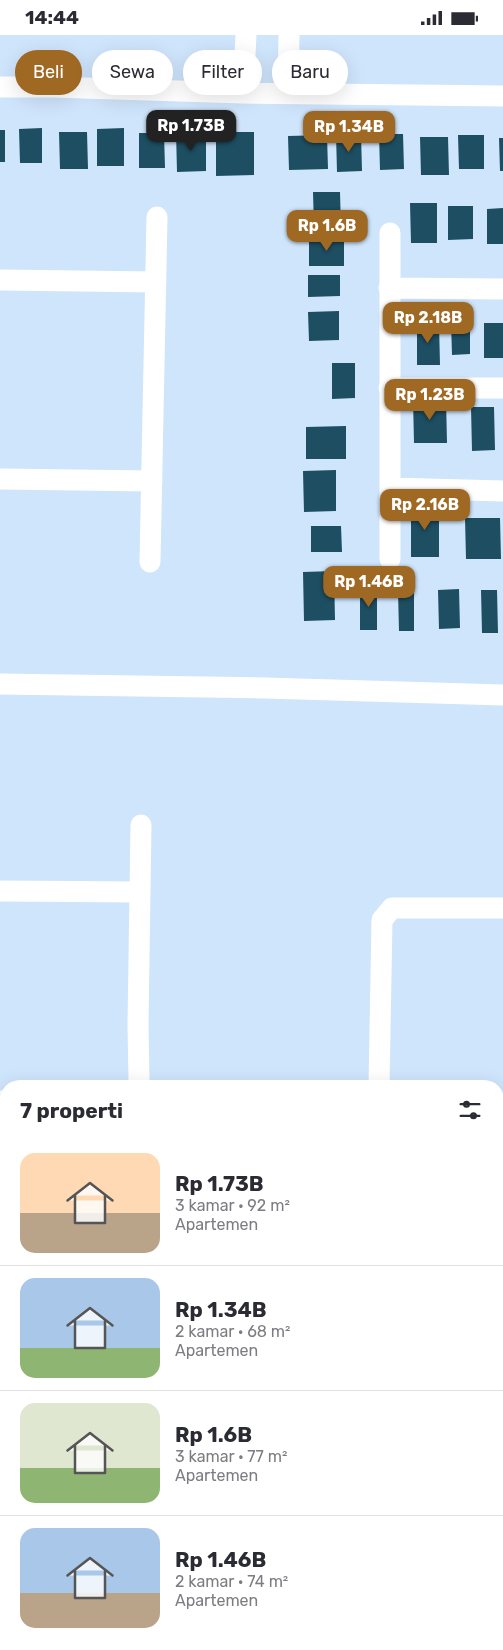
<!DOCTYPE html>
<html lang="id">
<meta charset="utf-8">
<style>
body{margin:0;font-family:Rubik,sans-serif;background:#f7f7f7;color:#2b2b33;height:100vh;display:flex;flex-direction:column;font-size:19px;white-space:nowrap}
*{box-sizing:border-box;margin:0}
p{font-size:16px;color:#7c7c81}
.icon{flex:none;width:28px;height:28px;fill:none;stroke:currentColor;stroke-width:2;stroke-linecap:round;stroke-linejoin:round}
.map{position:relative;flex:1;overflow:hidden}
.sheet{position:absolute;left:0px;top:1045px;width:504px;height:570px;display:flex;flex-direction:column;background:#fff;border-radius:20px 20px 0 0;box-shadow:0 5px 20px #0002}
.sheet>*{flex:none}
.guide{position:absolute;left:15px;top:15px;width:474px;height:45px;display:flex;gap:10px}
.price{position:absolute;translate:-50% -42px;padding:0 11px;border-radius:10px;background:#9f6823;color:#fff;font-size:16px;line-height:32px;filter:drop-shadow(0 1px 2px #0008)}
.price::after{content:'';position:absolute;left:50%;top:30px;width:15px;height:11px;margin-left:-8px;background:inherit;clip-path:polygon(0 0,100% 0,50% 100%)}
.price.selected{background:#222;color:#fff}
ul{padding:0;list-style:none}
li{display:flex;align-items:center;gap:15px;height:125px;padding:0 20px}
li+li{border-top:1px solid #e1e1e2}
li span{display:grid;place-items:center;flex:none;width:140px;height:100px;border-radius:15px;color:#555}
li>.icon{margin-inline-start:auto}
span .icon{width:60px;height:60px;fill:#fffc;stroke-width:1}
li b{font-size:21px}
h2{display:flex;justify-content:space-between;align-items:center;height:60px;padding:0 20px;font-size:21px}
.chip{padding:0 18px;border-radius:22px;background:#fff;box-shadow:0 5px 20px #0002;font-size:18px;line-height:45px}
.chip.selected{background:#9f6823;color:#fff}
.status{display:flex;justify-content:space-between;align-items:center;height:35px;padding:0 25px;background:#fff;direction:ltr}
.status svg{height:14px;fill:currentColor}
.map>svg:first-child{display:block}
</style>
<div class="status"><b>14:44</b><svg viewBox="0 0 49 12"><path d="M0 12V9h3v3zM5 12V6h3v6zM10 12V3h3v9zM15 12V0h3v12zM26 1h20v11H26zM47 4h2v5h-2z"/></svg></div>
<div class="map">
<svg width="503" height="1615" viewBox="0 0 503 1615">
<rect width="100%" height="100%" fill="#cfe5fc"/>
<!-- water -->
<path fill="#49aca5" d="M0,1221L6,1222V1372H0Z
M498,1333L503,1335V1500L498,1498Z"/>
<!-- building -->
<path fill="#1d4e62" d="M42,93V128H20L19,94Z
M124,93V131H97V94Z
M0,95H5V127H0Z
M59,97H87L88,134H60Z
M176,97H206V136L177,137Z
M216,97H254V140L216,141Z
M139,98H164L165,133H139Z
M336,99H361L362,136L337,137Z
M379,99H403L404,134L380,135Z
M327,100L328,134L289,135L288,101Z
M458,100H484V134H459Z
M420,102H448L449,140H421Z
M499,103H503V136H500Z
M313,157H340L341,193L314,194Z
M410,168H437V208H411Z
M448,171H473V204L448,205Z
M503,173V209H487V174Z
M344,202V231H309V203Z
M308,240H340V261L308,262Z
M339,276V305L309,306L308,277Z
M451,287H470V319L452,320Z
M417,288H439L440,330H417Z
M484,288H503V323H484Z
M332,328H355V363L332,364Z
M413,364H446L447,408H414Z
M471,372H494L495,415L472,416Z
M346,391V424H306V392Z
M336,435V476L304,477L303,436Z
M411,469H439V522H411Z
M465,483H500L501,524H466Z
M311,491H341L342,517H311Z
M334,536L335,585L304,586L303,537Z
M377,550V595H360V551Z
M459,554L460,593L439,594L438,555Z
M414,555V596H399L398,556Z
M481,555H497L498,598H482Z"/>
<g fill="none" stroke-linecap="round" stroke-linejoin="round">
<!-- minor -->
<path stroke="#fff" stroke-width="21" d="M0,52H52L243,58L503,61
M243,58L246,0
M288,58L289,0
M390,198V524
M0,245L156,247
M389,253L503,254
M389,353H503
M0,444L152,446
M390,453L503,456
M150,527L157,182
M0,649L265,653L503,660
M0,856L140,857
M138,1051L139,1045L138,990L141,790
M379,1051L382,885L392,873H503
M0,1066H6
M498,1073H503
M0,1105H6
M498,1221L503,1222"/>
</g>
</svg>
<b class="price selected" style="left:191px;top:117px">Rp 1.73B</b>
<b class="price" style="left:349px;top:118px">Rp 1.34B</b>
<b class="price" style="left:327px;top:217px">Rp 1.6B</b>
<b class="price" style="left:428px;top:309px">Rp 2.18B</b>
<b class="price" style="left:430px;top:386px">Rp 1.23B</b>
<b class="price" style="left:425px;top:496px">Rp 2.16B</b>
<b class="price" style="left:369px;top:573px">Rp 1.46B</b>
<div class="guide">
<a class="chip selected">Beli</a>
<a class="chip">Sewa</a>
<a class="chip">Filter</a>
<a class="chip">Baru</a>
</div>
<section class="sheet">
<h2>7 properti<svg class="icon" aria-label="filters" viewBox="0 0 24 24"><path d="M4 7h16M4 17h16"/><circle cx="9" cy="7" r="2"/><circle cx="15" cy="17" r="2"/></svg></h2>
<ul>
<li><span style="background:linear-gradient(#ffd9b3 60%,#b9a48a 0)"><svg class="icon" aria-label="home" viewBox="0 0 24 24"><path d="M3 11l9-7 9 7M6 9v11h12V9"/></svg></span><div><b>Rp 1.73B</b><p>3 kamar · 92 m²</p><p>Apartemen</p></div></li>
<li><span style="background:linear-gradient(#a9c7e8 70%,#8fb573 0)"><svg class="icon" aria-label="home" viewBox="0 0 24 24"><path d="M3 11l9-7 9 7M6 9v11h12V9"/></svg></span><div><b>Rp 1.34B</b><p>2 kamar · 68 m²</p><p>Apartemen</p></div></li>
<li><span style="background:linear-gradient(#dfe7d0 65%,#8fb573 0)"><svg class="icon" aria-label="home" viewBox="0 0 24 24"><path d="M3 11l9-7 9 7M6 9v11h12V9"/></svg></span><div><b>Rp 1.6B</b><p>3 kamar · 77 m²</p><p>Apartemen</p></div></li>
<li><span style="background:linear-gradient(#a9c7e8 65%,#b9a48a 0)"><svg class="icon" aria-label="home" viewBox="0 0 24 24"><path d="M3 11l9-7 9 7M6 9v11h12V9"/></svg></span><div><b>Rp 1.46B</b><p>2 kamar · 74 m²</p><p>Apartemen</p></div></li>
</ul>
</section>
</div>
